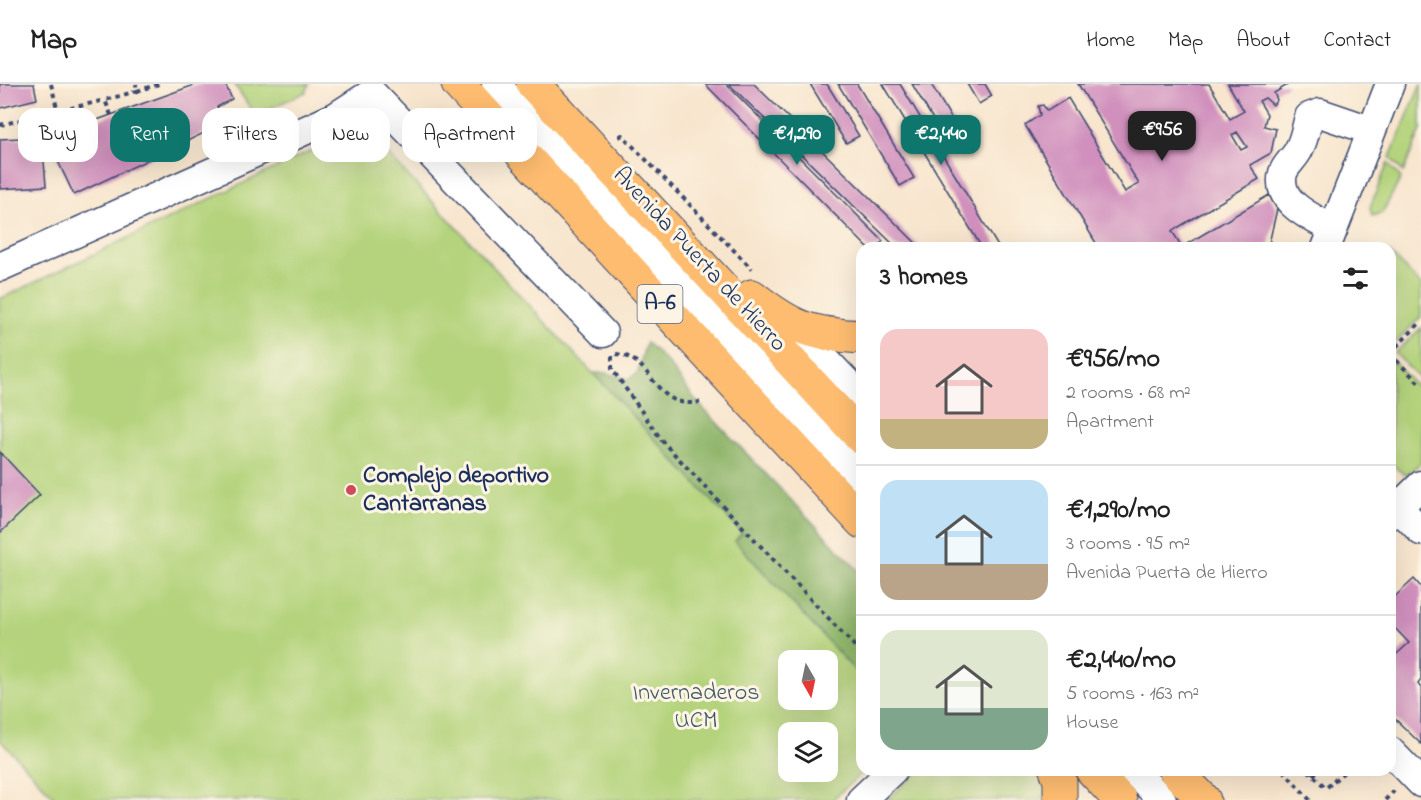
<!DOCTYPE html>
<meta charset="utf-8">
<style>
body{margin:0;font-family:"Indie Flower",sans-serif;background:#f2f2f2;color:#222;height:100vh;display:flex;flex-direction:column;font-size:22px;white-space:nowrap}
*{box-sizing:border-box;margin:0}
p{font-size:20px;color:#767676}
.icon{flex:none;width:33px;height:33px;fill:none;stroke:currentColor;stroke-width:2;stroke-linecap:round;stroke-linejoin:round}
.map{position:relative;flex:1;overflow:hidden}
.sheet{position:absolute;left:856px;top:158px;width:540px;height:534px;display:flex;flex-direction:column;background:#fff;border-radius:18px;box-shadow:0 6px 24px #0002}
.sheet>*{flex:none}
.banner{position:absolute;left:18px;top:24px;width:570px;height:54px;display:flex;gap:12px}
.needle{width:39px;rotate:171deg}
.tools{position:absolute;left:778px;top:566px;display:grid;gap:12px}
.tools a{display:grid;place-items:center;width:60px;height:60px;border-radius:12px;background:#fff;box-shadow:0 6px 24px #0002;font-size:30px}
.price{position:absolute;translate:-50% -51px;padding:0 14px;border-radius:12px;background:#0f766e;color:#fff;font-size:20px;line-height:39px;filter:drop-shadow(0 2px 3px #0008)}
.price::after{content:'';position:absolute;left:50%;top:36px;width:18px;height:14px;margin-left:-9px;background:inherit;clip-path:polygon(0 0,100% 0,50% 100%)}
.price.on{background:#222;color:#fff}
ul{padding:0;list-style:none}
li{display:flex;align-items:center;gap:18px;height:150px;padding:0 24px}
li+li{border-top:2px solid #e0e0e0}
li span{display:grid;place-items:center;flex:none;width:168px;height:120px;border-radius:18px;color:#555}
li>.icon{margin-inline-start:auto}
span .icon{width:72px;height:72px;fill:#fffc;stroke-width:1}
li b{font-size:26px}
h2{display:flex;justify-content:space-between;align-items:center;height:72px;padding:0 24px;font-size:26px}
.pill{padding:0 21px;border-radius:18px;background:#fff;box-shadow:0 6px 24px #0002;font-size:21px;line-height:54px}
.pill.on{background:#0f766e;color:#fff}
header{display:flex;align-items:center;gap:36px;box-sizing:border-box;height:84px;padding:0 30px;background:#fff;border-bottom:2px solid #e0e0e0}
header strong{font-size:28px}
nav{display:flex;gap:33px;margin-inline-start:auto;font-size:21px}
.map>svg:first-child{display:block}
</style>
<header>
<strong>Map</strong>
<nav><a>Home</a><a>Map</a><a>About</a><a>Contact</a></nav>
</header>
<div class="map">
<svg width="1421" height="716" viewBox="0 0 1421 716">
<rect width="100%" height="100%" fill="#fcf5e5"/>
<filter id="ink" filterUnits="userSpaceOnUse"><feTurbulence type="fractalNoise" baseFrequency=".0167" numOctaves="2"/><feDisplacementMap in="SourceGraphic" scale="12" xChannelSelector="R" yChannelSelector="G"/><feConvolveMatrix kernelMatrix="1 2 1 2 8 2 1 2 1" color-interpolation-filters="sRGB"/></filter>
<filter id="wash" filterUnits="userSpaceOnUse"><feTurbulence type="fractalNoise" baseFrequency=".008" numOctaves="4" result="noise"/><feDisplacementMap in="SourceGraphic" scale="24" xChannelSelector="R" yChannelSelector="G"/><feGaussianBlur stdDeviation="1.35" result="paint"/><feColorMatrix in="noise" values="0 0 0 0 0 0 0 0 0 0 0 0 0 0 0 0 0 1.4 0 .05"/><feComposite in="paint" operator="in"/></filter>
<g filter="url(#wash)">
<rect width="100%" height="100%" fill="#f8e5cd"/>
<!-- green -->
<path fill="#b4d37b" stroke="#68816c" stroke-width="1.5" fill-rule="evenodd" d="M234,0H309L306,8L255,31Z
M1421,0V46L1403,88L1390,73Z
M360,40L742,449L735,457L862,594V686H865L832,716H57L0,656V215L313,66ZM789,576H828V615H789ZM789,648H828V687H789Z
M1388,79L1401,94L1382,129L1372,132L1370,123Z
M1390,169L1421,201V233L1391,263Z
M1421,244V296L1395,269Z
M1391,275L1421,307V379L1405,391L1391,380Z
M920,686H1043L1046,704L1042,716H887Z"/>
<!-- forest -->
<path fill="#8fb56b" stroke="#557264" stroke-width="1.5" d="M646,258L668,279L697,318L862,490V594L735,457L742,449L593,289H607L629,295L638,288Z"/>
<g id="blocks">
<!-- building -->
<path fill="#d08fbd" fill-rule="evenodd" d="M0,0H34L37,15L0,24Z
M197,0H225L232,15L217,23L225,39L74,111L47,54Z
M705,0H726L883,157L877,164H868Z
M729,0H754L921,164H897Z
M810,0H827L859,52L846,59Z
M838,0H857L914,94L900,102Z
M883,0H900L999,164H982Z
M912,0H931L966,59L952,67Z
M967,0H985L992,12L979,20Z
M1078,0H1209L1230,35L1244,27L1228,0H1289L1274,9L1277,16L1273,21L1265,14L1259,17L1267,30L1264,42L1276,45L1271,69L1250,81L1259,95L1172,147L1182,163L1269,111L1277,125L1268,164H1099L1025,41L1040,31L1038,22L1043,21L1047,27L1068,14L1125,108L1139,100ZM1237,48L1247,63L1241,66L1232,51Z
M42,53L46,102L0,105V55Z
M0,368L40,411L1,448L0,447Z
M1414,495L1421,503V596L1418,600L1421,604V660L1390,630V576L1409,559L1390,539V517Z"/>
</g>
</g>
<g filter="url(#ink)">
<use href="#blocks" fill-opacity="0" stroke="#3c4a6f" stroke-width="1.5"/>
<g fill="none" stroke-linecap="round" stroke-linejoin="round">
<defs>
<path id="minor" d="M496,0L862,394
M1333,145C1313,134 1275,119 1283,89C1286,80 1295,74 1299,65C1304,56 1306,44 1309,33L1320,29L1370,46
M1326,164L1390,0
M0,183L335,33L372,9L603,249
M791,240L862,314
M1390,415L1421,447
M1390,431L1421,401
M1390,667L1421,699
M1133,686L1162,716
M861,716L893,686"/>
<path id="highway" d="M458,0L862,438
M533,0L862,354
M752,212C794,245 810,250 862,253
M1056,686L1060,697V716
M1092,686L1120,716
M1175,686L1204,716"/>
</defs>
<!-- minor casing -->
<use href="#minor" stroke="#3c4a6f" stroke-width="31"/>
<!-- highway casing -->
<use href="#highway" stroke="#3c4a6f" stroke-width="35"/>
<!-- path -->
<path stroke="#3c4a6f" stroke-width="4" stroke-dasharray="4.5 4.5" stroke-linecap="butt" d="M51,0L58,28
M137,7L159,0
M111,31L105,16L137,7L136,0
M0,41L105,16
M619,53L622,51L752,185
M1390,269L1421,238
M616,270C655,273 652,327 700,318
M1390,270L1421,301
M612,272V285L663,358L862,570
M1283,686L1310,716
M1308,686L1326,704L1346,686
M1335,686L1340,691
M1313,691L1319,686
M1385,716L1394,707"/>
<!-- minor -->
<use href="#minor" stroke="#fff" stroke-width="28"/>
<!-- highway -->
<use href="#highway" stroke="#fdbc6f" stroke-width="33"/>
</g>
</g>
<!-- markers -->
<circle fill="#d1495b" stroke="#fcf5e5" stroke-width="2" cx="351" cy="406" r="6"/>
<g text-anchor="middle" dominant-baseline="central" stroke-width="6" stroke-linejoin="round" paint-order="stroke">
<!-- shield labels -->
<rect fill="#fcf5e5" stroke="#5e6a86" stroke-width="1.5" x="637.5" y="201" width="45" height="38" rx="4.5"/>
<g font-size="22" font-weight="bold" fill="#1b2f5e">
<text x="660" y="220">A-6</text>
</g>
<!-- street labels -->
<g font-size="24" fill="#1b2f5e" stroke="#fcf5e5">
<text transform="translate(699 176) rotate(47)">Avenida Puerta de Hierro</text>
</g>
<!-- poi labels -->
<g font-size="24" font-weight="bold" fill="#1b2f5e" stroke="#fcf5e5" text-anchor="start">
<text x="363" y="392">Complejo deportivo<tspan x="363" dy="28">Cantarranas</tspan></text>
</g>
<!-- park labels -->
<g font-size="24" fill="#415865" stroke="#fcf5e5">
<text x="696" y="609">Invernaderos<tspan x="696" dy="28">UCM</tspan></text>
</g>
</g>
</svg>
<div class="tools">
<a><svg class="needle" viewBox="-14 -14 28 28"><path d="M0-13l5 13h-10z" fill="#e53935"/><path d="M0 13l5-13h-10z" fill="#767676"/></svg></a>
<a><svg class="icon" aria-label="layers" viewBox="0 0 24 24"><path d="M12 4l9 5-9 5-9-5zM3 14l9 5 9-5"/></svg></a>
</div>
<b class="price on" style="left:1162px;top:78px">€956</b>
<b class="price" style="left:797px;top:82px">€1,290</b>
<b class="price" style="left:941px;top:82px">€2,440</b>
<div class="banner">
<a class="pill">Buy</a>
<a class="pill on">Rent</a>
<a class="pill">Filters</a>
<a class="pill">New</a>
<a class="pill">Apartment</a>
</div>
<section class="sheet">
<h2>3 homes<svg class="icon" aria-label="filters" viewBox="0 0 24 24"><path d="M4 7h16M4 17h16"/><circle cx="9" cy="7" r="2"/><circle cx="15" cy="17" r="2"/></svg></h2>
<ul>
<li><span style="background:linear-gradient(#f6c9c9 75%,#c2b280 0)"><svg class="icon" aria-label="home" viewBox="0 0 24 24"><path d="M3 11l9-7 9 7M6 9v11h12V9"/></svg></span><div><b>€956/mo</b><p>2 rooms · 68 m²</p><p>Apartment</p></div></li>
<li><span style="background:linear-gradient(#bfe0f5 70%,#b9a48a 0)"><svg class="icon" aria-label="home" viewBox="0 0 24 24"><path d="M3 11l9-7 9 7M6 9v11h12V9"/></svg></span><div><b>€1,290/mo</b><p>3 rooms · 95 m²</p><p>Avenida Puerta de Hierro</p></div></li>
<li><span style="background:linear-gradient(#dfe7d0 65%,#7fa58c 0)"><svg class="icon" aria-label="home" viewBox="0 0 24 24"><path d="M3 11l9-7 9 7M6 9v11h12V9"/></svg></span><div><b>€2,440/mo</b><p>5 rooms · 163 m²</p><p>House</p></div></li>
</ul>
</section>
</div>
